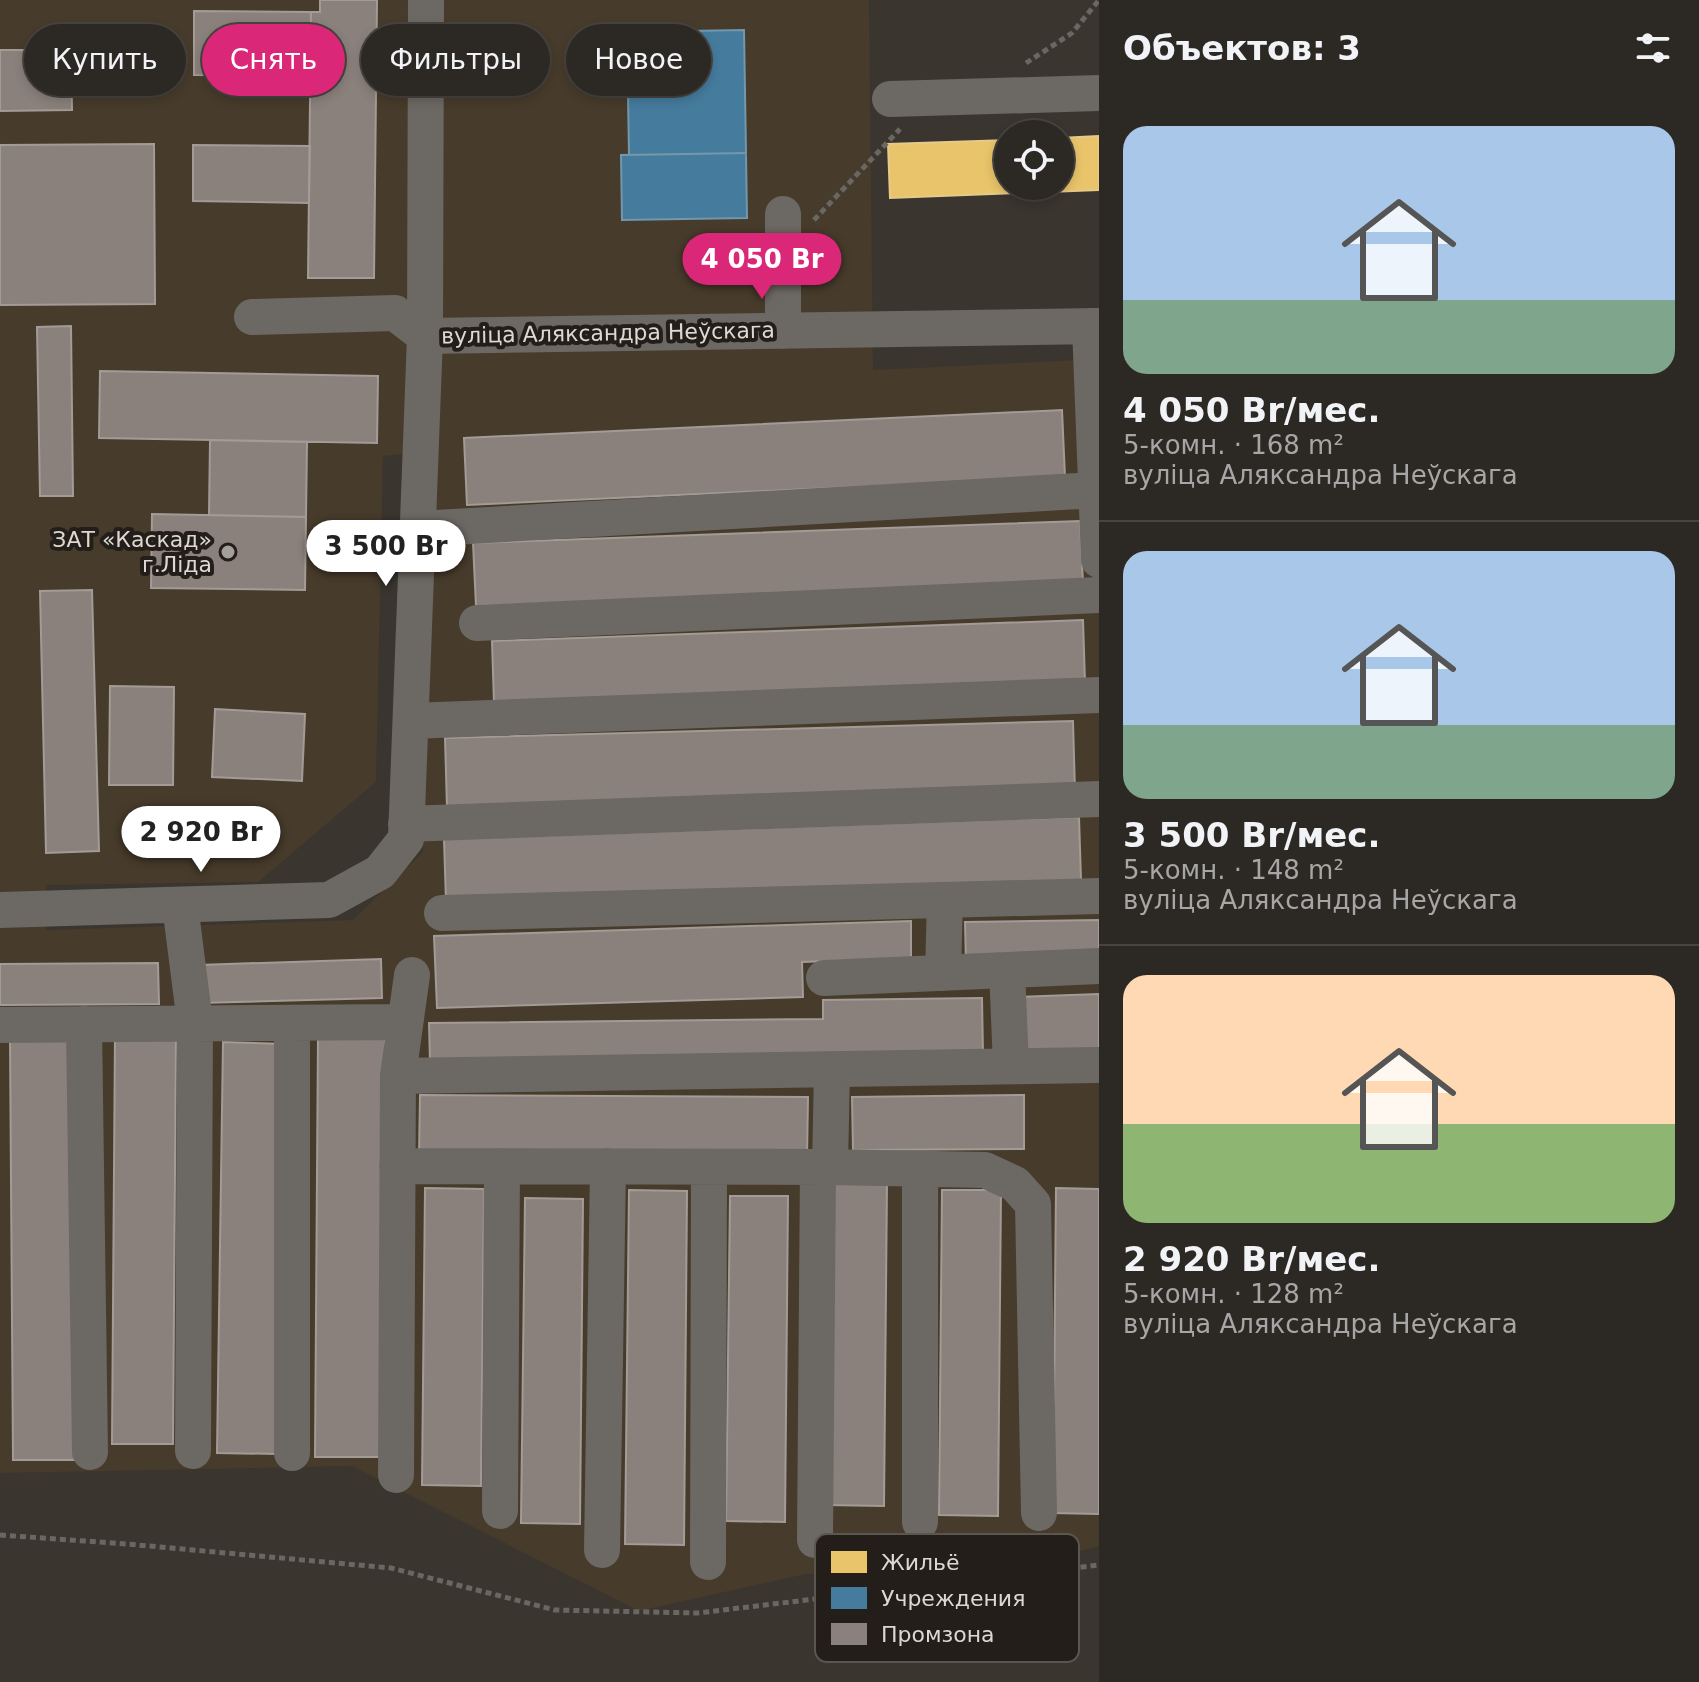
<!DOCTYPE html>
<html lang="ru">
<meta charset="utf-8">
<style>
body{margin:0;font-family:"DejaVu Sans",sans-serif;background:#34302b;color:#f1f3f6;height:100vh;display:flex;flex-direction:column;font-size:30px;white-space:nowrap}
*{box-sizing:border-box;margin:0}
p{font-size:26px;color:#a6a6a6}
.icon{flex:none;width:44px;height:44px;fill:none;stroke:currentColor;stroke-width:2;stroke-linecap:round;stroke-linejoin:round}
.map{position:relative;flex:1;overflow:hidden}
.sheet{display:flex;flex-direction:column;background:#2c2823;width:600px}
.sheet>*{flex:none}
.top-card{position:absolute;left:24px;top:24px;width:760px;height:72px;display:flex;gap:16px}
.fabs{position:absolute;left:994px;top:120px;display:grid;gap:16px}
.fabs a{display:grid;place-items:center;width:80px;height:80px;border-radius:50%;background:#2c2823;box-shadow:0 4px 12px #0003,0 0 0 2px #484441;font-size:40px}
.price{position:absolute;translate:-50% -68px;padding:0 18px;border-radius:28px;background:#fff;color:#222;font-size:26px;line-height:52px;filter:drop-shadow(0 2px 4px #0008)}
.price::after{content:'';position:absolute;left:50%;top:48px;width:24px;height:18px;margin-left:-12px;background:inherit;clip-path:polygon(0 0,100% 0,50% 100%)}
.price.selected{background:#db2777;color:#fff}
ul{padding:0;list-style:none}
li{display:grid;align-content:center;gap:16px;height:424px;padding:0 24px}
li+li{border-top:2px solid #484441}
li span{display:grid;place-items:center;height:248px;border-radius:24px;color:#555}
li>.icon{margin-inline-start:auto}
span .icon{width:144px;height:144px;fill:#fffc;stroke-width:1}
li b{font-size:34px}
h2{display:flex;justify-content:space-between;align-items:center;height:96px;padding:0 24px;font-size:34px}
.pill{padding:0 28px;border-radius:36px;background:#2c2823;box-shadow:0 4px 12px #0003,0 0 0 2px #484441;font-size:28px;line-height:72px}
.pill.selected{background:#db2777;color:#fff}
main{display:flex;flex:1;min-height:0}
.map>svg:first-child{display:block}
</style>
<main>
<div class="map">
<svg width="1099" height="1682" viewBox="0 0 1099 1682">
<rect width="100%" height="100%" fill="#3a352f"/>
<!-- built -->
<path fill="#473b2b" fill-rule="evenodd" d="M0,0H869L873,370L1099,359V1546L1015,1569L806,1574L639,1611L352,1466L0,1473ZM404,454H435L423,852L353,920L46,930V885L258,882L376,782L383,456Z"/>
<!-- homes -->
<path fill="#e9c46a" stroke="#e5ca89" stroke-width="2" d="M1099,136V190L890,198L888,144L1008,140V186H1060V138Z"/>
<!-- public -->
<path fill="#457b9d" stroke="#7397ac" stroke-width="2" d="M744,30L746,153L629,155L627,32Z
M746,153L747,218L622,220L621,155Z"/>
<!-- industry -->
<path fill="#8a817c" stroke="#a39b95" stroke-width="2" d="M320,0H377L374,278H308L311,12H320Z
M194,11L311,12L310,76L194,75Z
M0,50H71L72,110L0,111Z
M154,144L155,304L0,305V145Z
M193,145L310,146L309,203L193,201Z
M71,326L73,496H40L37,327Z
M100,371L378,376L377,443L99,438Z
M1062,410L1065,477L467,505L464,438Z
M210,440L307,442L306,517L209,515Z
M152,514L306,517L305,590L151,588Z
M1080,521L1083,583L476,606L473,543Z
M92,590L99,851L46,853L40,591Z
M1083,620L1085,683L494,704L492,641Z
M110,686L174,687L173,785H109Z
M215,709L305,714L302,781L212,777Z
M1073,721L1075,792L447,808L445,738Z
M1079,817L1081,880L446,902L444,839Z
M1099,920V961L966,964L965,922Z
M911,921V958L802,962L803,997L437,1008L434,936Z
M381,959L382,998L200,1003L199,965Z
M158,963L159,1004L0,1005V964Z
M1099,994V1050L1019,1053L1017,997Z
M982,998L983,1056L430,1062L429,1023L823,1019V1000Z
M115,1033L176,1034L173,1444H112Z
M318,1035L385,1036L382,1457H315Z
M10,1040H71L74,1460H13Z
M223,1042L284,1044L278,1454L217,1453Z
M420,1095L808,1097L807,1159L419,1156Z
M1024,1095V1149L853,1150L852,1097Z
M829,1180L887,1181L884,1506L826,1505Z
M425,1188L484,1189L481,1486L422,1485Z
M1056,1188L1099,1189V1514L1053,1513Z
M629,1190L687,1191L684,1545L625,1544Z
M942,1190H1001L998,1516L939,1515Z
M730,1196H788L785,1522L726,1521Z
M525,1198L583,1199L580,1524L521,1523Z"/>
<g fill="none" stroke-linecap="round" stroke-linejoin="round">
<!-- path -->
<path stroke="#6a6763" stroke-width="5" stroke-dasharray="6 4" stroke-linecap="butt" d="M1026,63L1072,33L1099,0
M814,220L900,129
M0,1535L127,1544L391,1568L555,1610L698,1613L1099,1565"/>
<!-- minor -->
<path stroke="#6c6863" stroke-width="36" d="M890,99L1099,93
M783,214V331
M252,317L395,313L425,336
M1090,326L1099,560
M425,336L1099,326
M418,529L1096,490
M477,623L1099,595
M411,721L1099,695
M406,824L1099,799
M180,905L195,1023L193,1451
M0,910L329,900L380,872L406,839L425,336L426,0
M442,913L1099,896
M1007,970L1011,1066
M943,973L945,900
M824,978L1099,966
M84,1024L90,1452
M0,1025L405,1022
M398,1076L1099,1065
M397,1166L830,1167L985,1170L1015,1184L1033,1204L1039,1513
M830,1167L832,1069
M920,1169V1522
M292,1453V1023
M396,1475L398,1076L412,975
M500,1511L502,1166
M815,1540L818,1167
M602,1550L608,1166
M708,1562L709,1167"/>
</g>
<!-- markers -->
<circle fill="#a49f98" stroke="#231e19" stroke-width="3" cx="228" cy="552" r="8"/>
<g text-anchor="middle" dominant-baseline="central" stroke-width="8" stroke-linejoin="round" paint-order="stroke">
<!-- street labels -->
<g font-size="22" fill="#ddd8d0" stroke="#231e19">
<text transform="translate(608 333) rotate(-1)">вуліца Аляксандра Неўскага</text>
</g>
<!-- poi labels -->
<g font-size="22" fill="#ddd8d0" stroke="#231e19" text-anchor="end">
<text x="212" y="539">ЗАТ «Каскад»<tspan x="212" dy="25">г.Ліда</tspan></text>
</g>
</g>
<!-- legend -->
<rect x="815" y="1534" width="264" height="128" rx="12" fill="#231e19" stroke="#5b5650" stroke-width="2"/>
<rect x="831" y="1551" width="36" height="22" fill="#e9c46a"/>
<rect x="831" y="1587" width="36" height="22" fill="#457b9d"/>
<rect x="831" y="1623" width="36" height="22" fill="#8a817c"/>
<g font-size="22" fill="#ddd8d0">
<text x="881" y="1570">Жильё</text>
<text x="881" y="1606">Учреждения</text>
<text x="881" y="1642">Промзона</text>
</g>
</svg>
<div class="fabs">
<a><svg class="icon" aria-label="locate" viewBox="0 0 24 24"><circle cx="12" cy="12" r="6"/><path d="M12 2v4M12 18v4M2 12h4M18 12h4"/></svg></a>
</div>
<b class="price selected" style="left:762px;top:301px">4 050 Br</b>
<b class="price" style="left:386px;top:588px">3 500 Br</b>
<b class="price" style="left:201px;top:874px">2 920 Br</b>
<div class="top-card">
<a class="pill">Купить</a>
<a class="pill selected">Снять</a>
<a class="pill">Фильтры</a>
<a class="pill">Новое</a>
</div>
</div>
<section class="sheet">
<h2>Объектов: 3<svg class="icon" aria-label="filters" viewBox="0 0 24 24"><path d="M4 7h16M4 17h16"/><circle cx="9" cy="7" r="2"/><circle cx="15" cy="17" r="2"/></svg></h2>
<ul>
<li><span style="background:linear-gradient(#a9c7e8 70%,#7fa58c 0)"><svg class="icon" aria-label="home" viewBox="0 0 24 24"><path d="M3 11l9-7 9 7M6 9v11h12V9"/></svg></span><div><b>4 050 Br/мес.</b><p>5-комн. · 168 m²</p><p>вуліца Аляксандра Неўскага</p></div></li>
<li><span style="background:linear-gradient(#a9c7e8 70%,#7fa58c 0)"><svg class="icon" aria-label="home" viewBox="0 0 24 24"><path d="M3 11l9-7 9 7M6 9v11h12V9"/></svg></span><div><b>3 500 Br/мес.</b><p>5-комн. · 148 m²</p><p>вуліца Аляксандра Неўскага</p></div></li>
<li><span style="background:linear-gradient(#ffd9b3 60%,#8fb573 0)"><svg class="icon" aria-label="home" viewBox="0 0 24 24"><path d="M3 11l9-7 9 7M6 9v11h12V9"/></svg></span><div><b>2 920 Br/мес.</b><p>5-комн. · 128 m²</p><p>вуліца Аляксандра Неўскага</p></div></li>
</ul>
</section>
</main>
